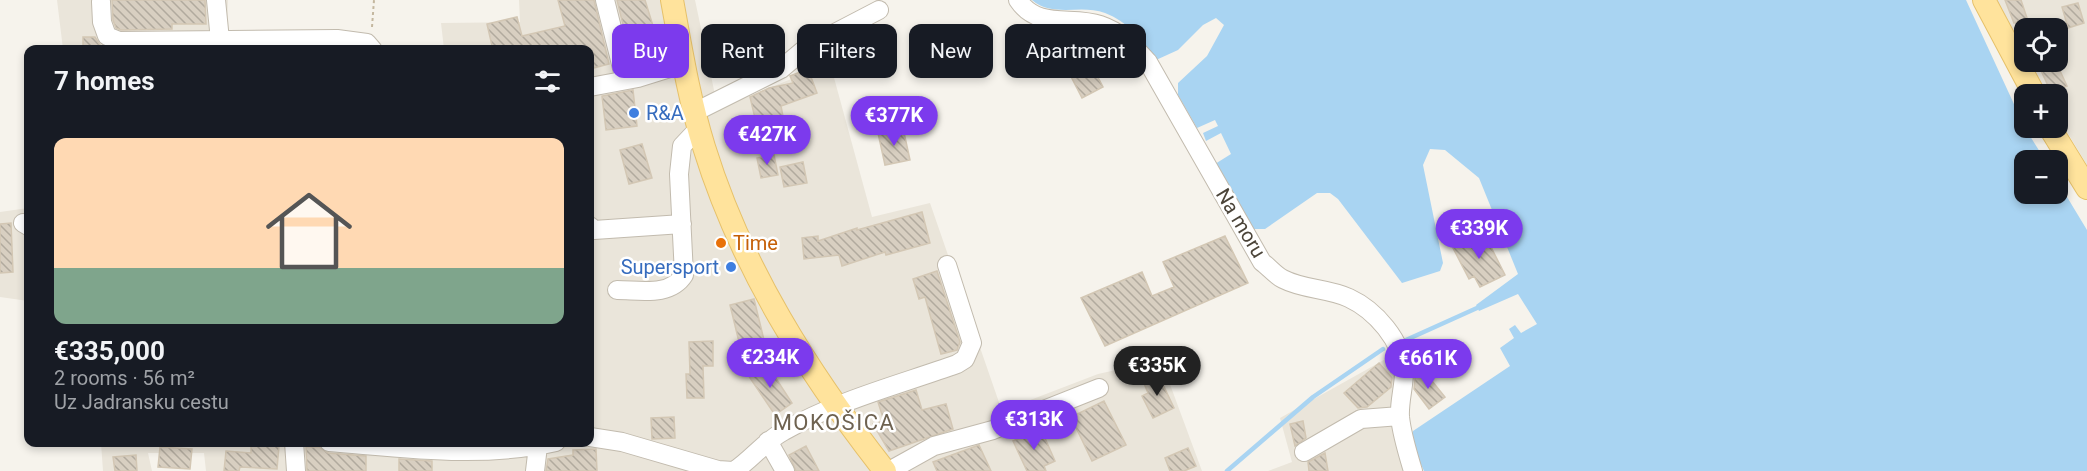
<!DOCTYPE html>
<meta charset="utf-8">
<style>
body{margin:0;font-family:Roboto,sans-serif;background:#242831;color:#f1f3f6;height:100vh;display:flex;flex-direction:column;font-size:22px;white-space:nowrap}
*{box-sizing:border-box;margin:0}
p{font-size:20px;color:#9ea1a6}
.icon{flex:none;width:33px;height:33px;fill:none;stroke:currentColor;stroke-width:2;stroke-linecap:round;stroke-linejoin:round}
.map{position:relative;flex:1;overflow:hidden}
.sheet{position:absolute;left:24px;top:45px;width:570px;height:402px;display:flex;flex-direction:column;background:#171b24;border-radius:12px;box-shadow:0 3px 9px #0003}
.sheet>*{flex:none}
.top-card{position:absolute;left:612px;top:24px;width:570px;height:54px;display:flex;gap:12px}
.controls{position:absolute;left:2014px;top:18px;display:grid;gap:12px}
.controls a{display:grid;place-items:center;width:54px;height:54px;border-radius:12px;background:#171b24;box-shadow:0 3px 9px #0003;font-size:30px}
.price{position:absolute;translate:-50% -51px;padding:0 14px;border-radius:21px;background:#7c3aed;color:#fff;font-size:20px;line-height:39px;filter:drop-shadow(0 2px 3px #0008)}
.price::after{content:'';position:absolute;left:50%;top:36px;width:18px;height:14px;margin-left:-9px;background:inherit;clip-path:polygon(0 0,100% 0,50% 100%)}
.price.current{background:#222;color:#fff}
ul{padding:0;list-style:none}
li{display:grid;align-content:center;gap:12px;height:318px;padding:0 30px}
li+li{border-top:2px solid #363941}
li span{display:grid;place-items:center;height:186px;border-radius:12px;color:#555}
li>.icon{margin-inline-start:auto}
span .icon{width:108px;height:108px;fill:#fffc;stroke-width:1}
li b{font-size:26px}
h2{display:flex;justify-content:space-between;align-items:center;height:72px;padding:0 30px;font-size:26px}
.pill{padding:0 21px;border-radius:12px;background:#171b24;box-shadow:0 3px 9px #0003;font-size:21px;line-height:54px}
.pill.current{background:#7c3aed;color:#fff}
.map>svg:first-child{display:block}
</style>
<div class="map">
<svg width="2087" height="471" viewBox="0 0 2087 471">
<defs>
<pattern id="building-back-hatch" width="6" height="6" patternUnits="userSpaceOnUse" patternTransform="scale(1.5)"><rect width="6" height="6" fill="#d8cfc1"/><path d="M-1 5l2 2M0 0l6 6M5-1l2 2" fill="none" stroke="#b1aa9e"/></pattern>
</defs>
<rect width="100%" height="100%" fill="#f6f3ec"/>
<!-- residential -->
<path fill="#eae5da" d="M57,0H228L226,49H63Z
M519,0H695L718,109L830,63L872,217L930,203L1002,411L1098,374L1161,360L1202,471H206L204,453H148L152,471H103L101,443L590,442V50L444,49L441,23L520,22Z
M1992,0H2087V165L2058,117V94H2045L2027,62H2058V28H2025V57Z
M28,208V301L0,297V212Z
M1407,347L1405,430L1419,471H1268L1292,462L1280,418Z"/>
<!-- water -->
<path fill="#a9d4f2" d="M1032,0H1966L2025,128L2045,160H2025V194H2058V182L2087,230V471H1424L1410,440L1413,431L1510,366L1500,348L1514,338L1509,329L1515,325L1521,333L1537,324L1518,294L1479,311L1476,305L1518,274L1479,178L1445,150L1430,149L1423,165L1443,263L1440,271L1402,283L1338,199L1330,193H1317L1265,229H1252L1215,164L1231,154L1221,133L1206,141L1203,133L1218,126L1215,120L1197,128L1178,95V83L1207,56L1224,25L1216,18L1203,25L1178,50L1156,60C1143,41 1127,21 1105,13C1081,4 1053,18 1032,0Z"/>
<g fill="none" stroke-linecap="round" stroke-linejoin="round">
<!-- stream -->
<path stroke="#a9d4f2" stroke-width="4.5" d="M1406,340L1477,308
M1227,471L1313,397L1383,349"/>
</g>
<!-- building -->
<path fill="url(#building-back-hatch)" stroke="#d3c7b4" stroke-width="1.5" d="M112,0H205L206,24H172V29L121,30L116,28L113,20Z
M558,0H594L609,64L590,69V50H493L487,24L517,17L522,36L565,26Z
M617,0H645L662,55L632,62Z
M2005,0H2021L2027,18L2014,23Z
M2078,3L2084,23L2068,28L2062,7Z
M936,26L946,48L925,57L915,35Z
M83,37H95L103,50H83Z
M1054,37L1061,49L1049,55L1043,43Z
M1082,47L1103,87L1082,98L1061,57Z
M2037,62H2056L2067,86L2051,92Z
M808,69L817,93L781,106L788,143L762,148L750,97L769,88L793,83L790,76Z
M633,90L637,126L606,130L602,96Z
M903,128L910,160L885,165L878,133Z
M642,144L652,178L629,184L620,150Z
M774,155L778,175L761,178L757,158Z
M803,162L807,183L784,187L780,167Z
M922,212L930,243L886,255L885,252L842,266L839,255L804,259L802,238L818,236V241L857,228V230Z
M11,223L13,272L0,273V224Z
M1484,233L1505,275L1480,287L1474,276L1469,279L1453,248Z
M1225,236L1248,283L1105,346L1081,298L1142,272L1152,296L1174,287L1163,262Z
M937,271L960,342L957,350L941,354L925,297L919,299L913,279Z
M754,299L764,340L740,346L730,305Z
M713,341V366H703L704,398H687L686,374H690L689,342Z
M766,363L792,403L775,415L748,375Z
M1379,363L1392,378L1391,387L1367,407L1358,408L1344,393Z
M1424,371L1445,397L1429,409L1414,389L1415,378Z
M1158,374L1174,408L1153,418L1142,396L1148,393L1143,381Z
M916,390L922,410L946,404L953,429L889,451L873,424L884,421L878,402Z
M1104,401L1126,445L1092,461L1071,417Z
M674,417L675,438L652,439L651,418Z
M1303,421L1306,438L1295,446L1290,424Z
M1041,429L1055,461L1044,466L1046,471H1027L1013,441Z
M251,444L279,446L277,469L240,467L239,471H224L226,451L251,453Z
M979,445L991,471H937L933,462Z
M806,446L819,471H796L789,455Z
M160,447L192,449L190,469L158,467Z
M306,447H319L328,453L366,456V471H307Z
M1188,448L1196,466L1184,471H1170L1165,458Z
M596,449L597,471H546L548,459L573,455V450Z
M1325,453L1328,471H1309L1308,462Z
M136,455L137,471H115L113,457Z
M399,459L432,461V471H399Z"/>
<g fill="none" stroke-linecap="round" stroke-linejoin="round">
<defs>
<path id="minor" d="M216,0L220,40
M605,0L625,80
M1018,0C1038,30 1072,15 1100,25C1121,32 1133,46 1148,62L1262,262C1269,267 1275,275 1283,279C1304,290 1328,288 1349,298C1375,310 1403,341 1404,372C1404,387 1399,402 1400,417C1402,436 1408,454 1413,471
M101,2L102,22L107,36L119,41L337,39L367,43L373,50
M590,87L638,78L683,64
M695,112L781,69L806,48L879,10
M23,223L28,226
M590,226L594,230L682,224
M617,290C640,290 670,297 684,275L679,174L682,146L699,128
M590,437L622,442L718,470L733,471
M768,441L785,471
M294,442L296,471
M329,442C405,448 481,459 556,442
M1304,452L1361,419L1400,416
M535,471L538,446
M734,471C752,459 765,441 784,431C839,400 898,385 957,364L965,359L972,343L947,265
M889,471L934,446L993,430L1099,388"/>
<path id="major" d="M672,0C681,49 689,99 704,147C741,267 808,373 885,471
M1984,0L2034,94
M2050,128L2087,188"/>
</defs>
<!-- minor casing -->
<use href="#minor" stroke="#c2bbae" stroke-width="20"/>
<!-- major casing -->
<use href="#major" stroke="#e6c16a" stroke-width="24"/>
<!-- path -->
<path stroke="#c4b79f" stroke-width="2" stroke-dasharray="3 3" stroke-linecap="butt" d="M372,27L374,0"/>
<!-- minor -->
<use href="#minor" stroke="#fff" stroke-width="18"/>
<!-- major -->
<use href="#major" stroke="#ffe39c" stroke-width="22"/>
</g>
<!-- markers -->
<g fill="#3f7fe0" stroke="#fff" stroke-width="2">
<circle cx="634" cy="113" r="6"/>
<circle cx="731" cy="267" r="6"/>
</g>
<circle fill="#e8710a" stroke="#fff" stroke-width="2" cx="721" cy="243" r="6"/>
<g text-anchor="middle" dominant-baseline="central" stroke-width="5" stroke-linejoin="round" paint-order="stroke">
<!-- shop labels -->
<g font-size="20" fill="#366cbe" stroke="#fff" text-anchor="start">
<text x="646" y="113">R&amp;A</text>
<text x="719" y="267" text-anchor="end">Supersport</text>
</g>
<!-- street labels -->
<g font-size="20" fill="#4b4439" stroke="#fff">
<text transform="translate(1241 223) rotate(59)">Na moru</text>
</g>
<!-- food labels -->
<g font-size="20" fill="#c56008" stroke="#fff" text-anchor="start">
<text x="733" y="243">Time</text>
</g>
<!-- quarter labels -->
<g font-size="22" letter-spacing="1.5" fill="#6e6250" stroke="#fff">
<text x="834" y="422">MOKOŠICA</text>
</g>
</g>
</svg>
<div class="controls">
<a><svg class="icon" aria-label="locate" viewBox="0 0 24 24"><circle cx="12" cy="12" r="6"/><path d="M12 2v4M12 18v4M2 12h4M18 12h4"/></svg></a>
<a>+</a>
<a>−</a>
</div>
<b class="price" style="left:894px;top:147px">€377K</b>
<b class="price" style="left:767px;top:166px">€427K</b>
<b class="price" style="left:1479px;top:260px">€339K</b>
<b class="price" style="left:770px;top:389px">€234K</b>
<b class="price" style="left:1428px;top:390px">€661K</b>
<b class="price current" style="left:1157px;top:397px">€335K</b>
<b class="price" style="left:1034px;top:451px">€313K</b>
<div class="top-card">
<a class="pill current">Buy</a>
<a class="pill">Rent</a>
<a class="pill">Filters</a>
<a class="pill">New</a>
<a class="pill">Apartment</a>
</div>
<section class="sheet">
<h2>7 homes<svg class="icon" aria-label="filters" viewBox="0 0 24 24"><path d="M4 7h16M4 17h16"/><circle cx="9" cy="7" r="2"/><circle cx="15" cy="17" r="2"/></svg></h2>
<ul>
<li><span style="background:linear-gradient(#ffd9b3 70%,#7fa58c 0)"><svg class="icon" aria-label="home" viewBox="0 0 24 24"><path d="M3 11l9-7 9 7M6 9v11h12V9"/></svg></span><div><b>€335,000</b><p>2 rooms · 56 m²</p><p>Uz Jadransku cestu</p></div></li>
</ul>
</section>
</div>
